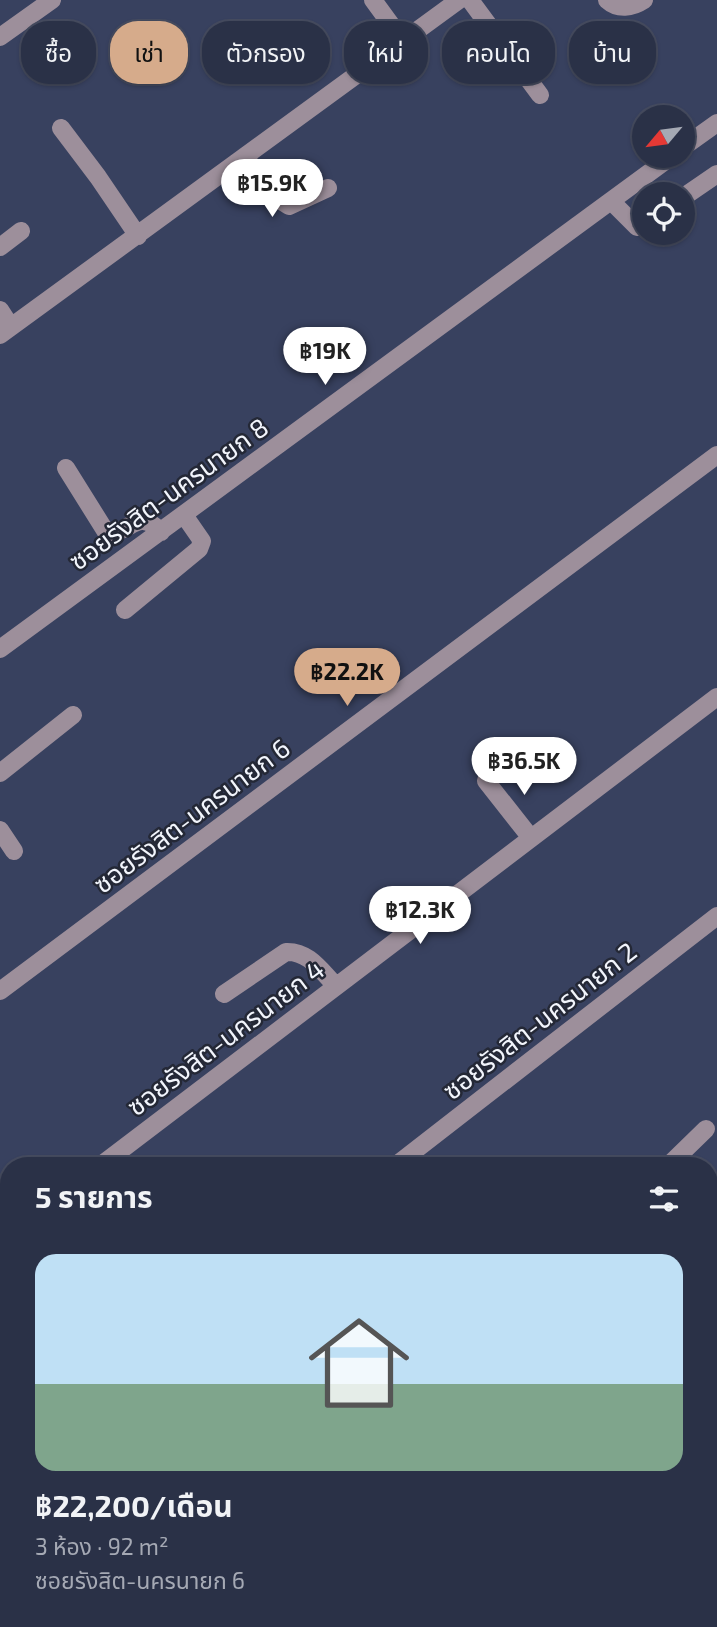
<!DOCTYPE html>
<html lang="th">
<meta charset="utf-8">
<style>
body{margin:0;font-family:"Exo 2","Noto Sans Thai",sans-serif;background:#32394e;color:#f1f3f6;height:100vh;display:flex;flex-direction:column;font-size:26px;white-space:nowrap}
*{box-sizing:border-box;margin:0}
p{font-size:23px;color:#a5a9b4}
.icon{flex:none;width:38px;height:38px;fill:none;stroke:currentColor;stroke-width:2;stroke-linecap:round;stroke-linejoin:round}
.map{position:relative;flex:1;overflow:hidden}
.details{position:absolute;left:0px;top:1157px;width:718px;height:471px;display:flex;flex-direction:column;background:#2a3147;border-radius:28px 28px 0 0;box-shadow:0 2px 5px #0004,0 0 0 2px #464c60}
.details>*{flex:none}
.guide{position:absolute;left:21px;top:21px;width:676px;height:63px;display:flex;gap:14px}
.needle{width:46px;rotate:241deg}
.tools{position:absolute;left:632px;top:105px;display:grid;gap:14px}
.tools a{display:grid;place-items:center;width:63px;height:63px;border-radius:50%;background:#2a3147;box-shadow:0 2px 5px #0004,0 0 0 2px #464c60;font-size:35px}
.price{position:absolute;translate:-50% -60px;padding:0 16px;border-radius:24px;background:#fff;color:#222;font-size:23px;line-height:46px;filter:drop-shadow(0 2px 4px #0008)}
.price::after{content:'';position:absolute;left:50%;top:42px;width:21px;height:16px;margin-left:-10px;background:inherit;clip-path:polygon(0 0,100% 0,50% 100%)}
.price.selected{background:#d6ab8b;color:#111}
ul{padding:0;list-style:none}
li{display:grid;align-content:center;gap:14px;height:371px;padding:0 35px}
li+li{border-top:2px solid #464c60}
li span{display:grid;place-items:center;height:217px;border-radius:21px;color:#555}
li>.icon{margin-inline-start:auto}
span .icon{width:126px;height:126px;fill:#fffc;stroke-width:1}
li b{font-size:30px}
h2{display:flex;justify-content:space-between;align-items:center;height:84px;padding:0 35px;font-size:30px}
.tag{padding:0 24px;border-radius:28px;background:#2a3147;box-shadow:0 2px 5px #0004,0 0 0 2px #464c60;font-size:24px;line-height:63px}
.tag.selected{background:#d6ab8b;color:#111}
.map>svg:first-child{display:block}
</style>
<div class="map">
<svg width="717" height="1627" viewBox="0 0 717 1627">
<rect width="100%" height="100%" fill="#38415f"/>
<!-- water -->
<path fill="#546ac1" d="M717,1582V1627H660L670,1619H709V1589Z"/>
<g fill="none" stroke-linecap="round" stroke-linejoin="round">
<!-- minor -->
<path stroke="#9d8f9b" stroke-width="18" d="M373,0L403,41
M470,0L540,95
M607,0C618,10 632,8 644,0
M0,37L52,0
M61,128L98,177L138,236
M682,148L717,123
M245,156L270,194L289,206L328,188
M682,198L717,174
M611,201L637,227L644,225
M0,247L21,231
M0,310L11,327
M0,335L459,0
M66,468L106,532C132,535 136,506 161,532
M125,610L199,549L202,541L184,515
M0,649L672,156
M0,773L73,715
M486,781L531,838
M0,830L14,851
M0,991L717,455
M224,994L286,952C309,951 321,971 336,986
M100,1166L717,697
M395,1166L717,916
M668,1166L706,1129
M0,1241L9,1235
M709,1422L717,1416
M0,1468L9,1462
M709,1561L717,1554
M129,1627L141,1619
M439,1627L450,1619
M626,1627L636,1619"/>
</g>
<g text-anchor="middle" dominant-baseline="central" stroke-width="5" stroke-linejoin="round" paint-order="stroke">
<!-- street labels -->
<g font-size="26" fill="#f2f5fc" stroke="#242836">
<text transform="translate(168 493) rotate(-36)">ซอยรังสิต-นครนายก 8</text>
<text transform="translate(191 815) rotate(-37)">ซอยรังสิต-นครนายก 6</text>
<text transform="translate(539 1020) rotate(-38)">ซอยรังสิต-นครนายก 2</text>
<text transform="translate(225 1037) rotate(-37)">ซอยรังสิต-นครนายก 4</text>
</g>
</g>
</svg>
<div class="tools">
<a><svg class="needle" viewBox="-14 -14 28 28"><path d="M0-13l5 13h-10z" fill="#e53935"/><path d="M0 13l5-13h-10z" fill="#a5a9b4"/></svg></a>
<a><svg class="icon" aria-label="locate" viewBox="0 0 24 24"><circle cx="12" cy="12" r="6"/><path d="M12 2v4M12 18v4M2 12h4M18 12h4"/></svg></a>
</div>
<b class="price" style="left:272px;top:219px">฿15.9K</b>
<b class="price" style="left:325px;top:387px">฿19K</b>
<b class="price selected" style="left:347px;top:708px">฿22.2K</b>
<b class="price" style="left:524px;top:797px">฿36.5K</b>
<b class="price" style="left:420px;top:946px">฿12.3K</b>
<div class="guide">
<a class="tag">ซื้อ</a>
<a class="tag selected">เช่า</a>
<a class="tag">ตัวกรอง</a>
<a class="tag">ใหม่</a>
<a class="tag">คอนโด</a>
<a class="tag">บ้าน</a>
</div>
<section class="details">
<h2>5 รายการ<svg class="icon" aria-label="filters" viewBox="0 0 24 24"><path d="M4 7h16M4 17h16"/><circle cx="9" cy="7" r="2"/><circle cx="15" cy="17" r="2"/></svg></h2>
<ul>
<li><span style="background:linear-gradient(#bfe0f5 60%,#7fa58c 0)"><svg class="icon" aria-label="home" viewBox="0 0 24 24"><path d="M3 11l9-7 9 7M6 9v11h12V9"/></svg></span><div><b>฿22,200/เดือน</b><p>3 ห้อง · 92 m²</p><p>ซอยรังสิต-นครนายก 6</p></div></li>
</ul>
</section>
</div>
